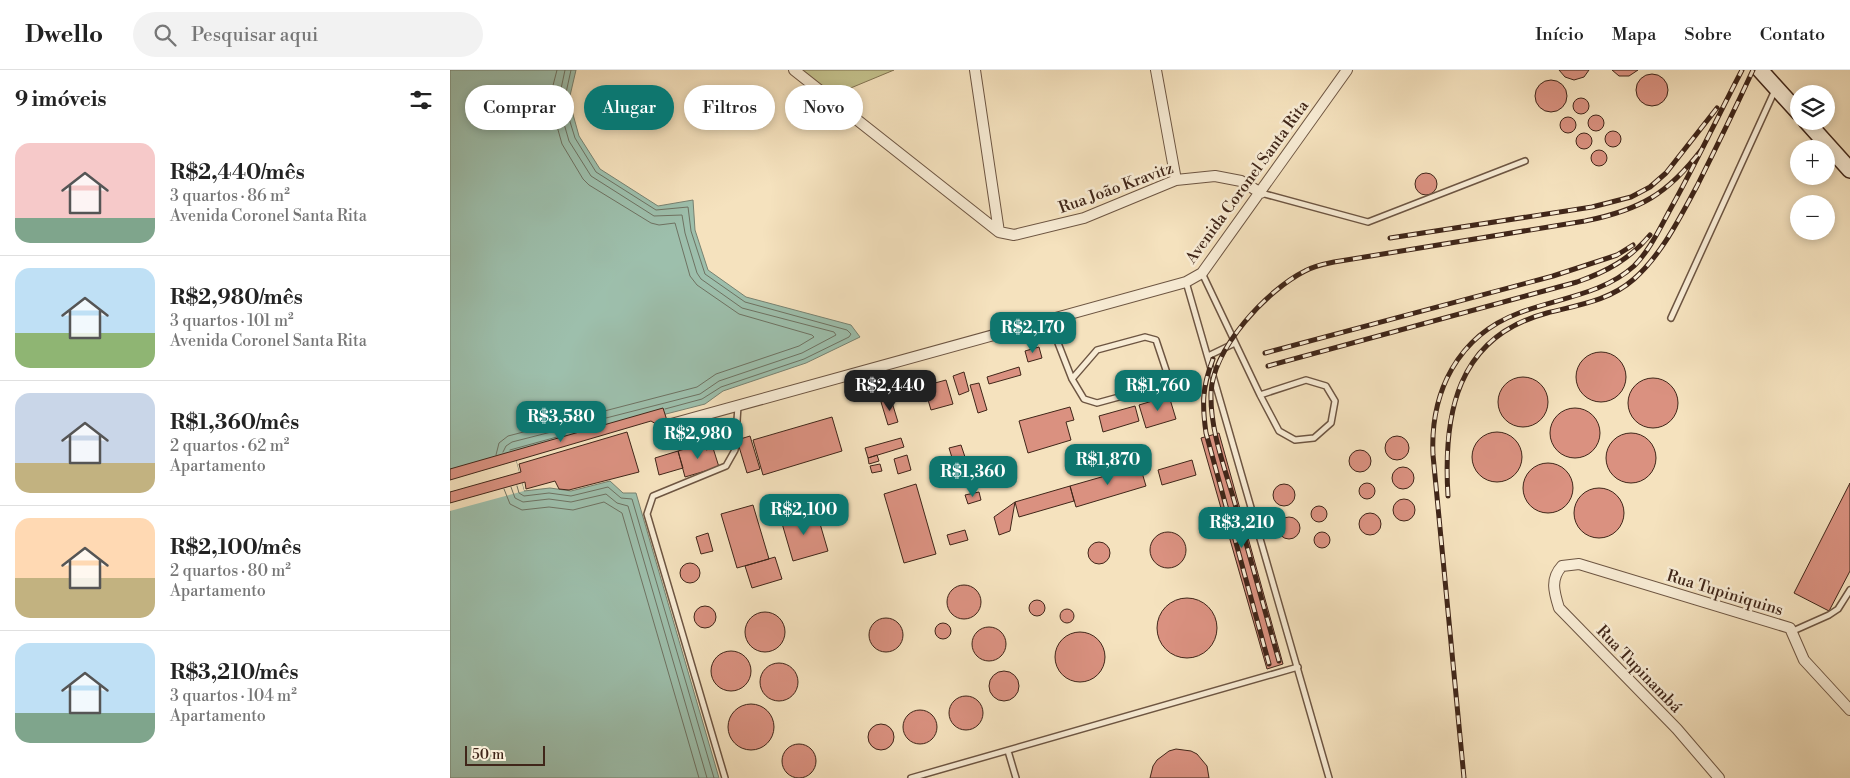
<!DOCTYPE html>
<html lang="pt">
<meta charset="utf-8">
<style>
body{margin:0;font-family:"Libre Bodoni",serif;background:#f2f2f2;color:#222;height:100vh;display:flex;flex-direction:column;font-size:19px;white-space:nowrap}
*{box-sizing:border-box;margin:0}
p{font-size:16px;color:#767676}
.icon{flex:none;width:28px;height:28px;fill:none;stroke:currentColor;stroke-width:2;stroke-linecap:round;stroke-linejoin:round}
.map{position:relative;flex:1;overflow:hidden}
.panel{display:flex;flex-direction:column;background:#fff;width:450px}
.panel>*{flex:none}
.top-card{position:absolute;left:15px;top:15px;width:475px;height:45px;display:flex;gap:10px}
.tools{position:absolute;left:1340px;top:15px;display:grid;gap:10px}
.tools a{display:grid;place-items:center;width:45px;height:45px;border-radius:50%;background:#fff;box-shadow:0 2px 8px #0003;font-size:25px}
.scale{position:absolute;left:15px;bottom:12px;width:80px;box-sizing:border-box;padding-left:5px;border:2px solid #402619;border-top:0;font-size:14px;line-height:18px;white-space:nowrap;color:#402619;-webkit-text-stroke:4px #f8ecd5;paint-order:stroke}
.price{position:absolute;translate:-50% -42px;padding:0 11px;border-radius:10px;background:#0f766e;color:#fff;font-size:16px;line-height:32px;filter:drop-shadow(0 1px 2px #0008)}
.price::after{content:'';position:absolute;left:50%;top:30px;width:15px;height:11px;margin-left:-8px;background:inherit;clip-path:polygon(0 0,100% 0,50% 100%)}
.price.current{background:#222;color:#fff}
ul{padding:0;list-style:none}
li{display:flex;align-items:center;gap:15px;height:125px;padding:0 15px}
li+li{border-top:1px solid #e0e0e0}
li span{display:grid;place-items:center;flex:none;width:140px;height:100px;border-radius:15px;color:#555}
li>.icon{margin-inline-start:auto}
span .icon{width:60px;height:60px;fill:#fffc;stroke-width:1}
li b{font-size:21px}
h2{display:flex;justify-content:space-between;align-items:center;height:60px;padding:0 15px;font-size:21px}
.chip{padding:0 18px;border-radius:22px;background:#fff;box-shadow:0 2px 8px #0003;font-size:18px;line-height:45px}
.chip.current{background:#0f766e;color:#fff}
header{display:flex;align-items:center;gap:30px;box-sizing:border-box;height:70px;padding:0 25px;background:#fff;border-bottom:1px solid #e0e0e0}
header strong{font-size:24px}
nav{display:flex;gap:28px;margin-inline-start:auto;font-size:18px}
.search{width:350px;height:45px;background:#f2f2f2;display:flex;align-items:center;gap:12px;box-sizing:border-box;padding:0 18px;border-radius:28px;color:#767676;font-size:19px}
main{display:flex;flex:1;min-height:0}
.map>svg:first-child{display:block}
</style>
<header>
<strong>Dwello</strong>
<div class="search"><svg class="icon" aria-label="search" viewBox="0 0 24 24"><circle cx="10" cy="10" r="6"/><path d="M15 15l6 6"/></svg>Pesquisar aqui</div>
<nav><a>Início</a><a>Mapa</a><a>Sobre</a><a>Contato</a></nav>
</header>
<main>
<section class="panel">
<h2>9 imóveis<svg class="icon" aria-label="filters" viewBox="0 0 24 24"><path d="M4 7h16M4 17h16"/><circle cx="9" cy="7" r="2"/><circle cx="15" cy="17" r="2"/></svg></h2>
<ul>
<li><span style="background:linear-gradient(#f6c9c9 75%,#7fa58c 0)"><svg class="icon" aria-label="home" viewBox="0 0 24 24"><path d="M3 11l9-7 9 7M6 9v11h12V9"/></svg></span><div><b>R$2,440/mês</b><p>3 quartos · 86 m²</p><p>Avenida Coronel Santa Rita</p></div></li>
<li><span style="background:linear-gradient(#bfe0f5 65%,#8fb573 0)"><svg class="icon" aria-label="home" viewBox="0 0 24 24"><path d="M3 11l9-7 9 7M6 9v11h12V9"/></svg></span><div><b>R$2,980/mês</b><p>3 quartos · 101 m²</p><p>Avenida Coronel Santa Rita</p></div></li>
<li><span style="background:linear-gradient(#c9d6e8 70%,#c2b280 0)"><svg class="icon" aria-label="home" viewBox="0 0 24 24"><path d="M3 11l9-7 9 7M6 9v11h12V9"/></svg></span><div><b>R$1,360/mês</b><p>2 quartos · 62 m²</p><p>Apartamento</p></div></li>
<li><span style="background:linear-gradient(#ffd9b3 60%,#c2b280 0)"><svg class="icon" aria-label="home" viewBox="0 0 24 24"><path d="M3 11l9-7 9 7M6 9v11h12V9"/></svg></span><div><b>R$2,100/mês</b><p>2 quartos · 80 m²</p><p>Apartamento</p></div></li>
<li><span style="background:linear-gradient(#bfe0f5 70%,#7fa58c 0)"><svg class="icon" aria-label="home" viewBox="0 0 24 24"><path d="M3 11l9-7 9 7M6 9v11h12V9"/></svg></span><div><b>R$3,210/mês</b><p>3 quartos · 104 m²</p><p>Apartamento</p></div></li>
</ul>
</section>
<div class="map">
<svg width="1400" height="708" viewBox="0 0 1400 708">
<rect width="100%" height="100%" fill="#f5e2be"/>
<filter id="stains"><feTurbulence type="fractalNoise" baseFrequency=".004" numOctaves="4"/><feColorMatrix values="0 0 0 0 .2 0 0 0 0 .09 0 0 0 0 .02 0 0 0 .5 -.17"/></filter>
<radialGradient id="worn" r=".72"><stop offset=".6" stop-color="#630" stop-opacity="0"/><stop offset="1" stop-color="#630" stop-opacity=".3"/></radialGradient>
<!-- green -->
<path fill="#c3c18c" stroke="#827452" d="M347,0H444L379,27Z"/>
<!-- water -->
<path fill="#9dbfac" stroke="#788271" d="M0,0H126L119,30L129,66L150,99L208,136L243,130L245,160L258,200L296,227L401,255L410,267L356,293L273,321L255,334L64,383L74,421L100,418L121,421L160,411L173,423H186L269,708H0Z"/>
<!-- pier -->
<path fill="#f5e2be" d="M64,383L74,421L0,441V401Z"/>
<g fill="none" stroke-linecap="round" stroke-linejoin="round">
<!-- shore -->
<path stroke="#6e7262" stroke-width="1" d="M121,0L114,32L125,68L146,102L206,140L238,137L241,161L255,204L295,232L397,260L401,264L399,267L354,289L271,317L252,329L215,339
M60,380L114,365
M53,382L56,376L62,372L250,324L269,311L352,283L386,265L384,262L292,238L251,209L247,203L235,163L232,145L204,146L141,106L119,71L108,33L115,0
M46,385L49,373L58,366L247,317L266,304L349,276L364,267L362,265L289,244L247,215L240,206L225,153L209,155L201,153L139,115L133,109L112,74L101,35L100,27L107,0
M67,416L69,423L74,426L99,423L121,426L158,417L171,428L182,429L264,708
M61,417L65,428L73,432L99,429L121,432L156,424L167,433L178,436L257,708
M54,419L60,434L72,440L99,437L123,440L154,432L172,443L249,708"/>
</g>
<!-- building -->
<path fill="#da9180" stroke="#402619" d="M1109,0H1139L1134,7L1124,10L1115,7Z
M1162,0H1188L1179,6H1169Z
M1186 20a16 16 0 1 1 32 0a16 16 0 1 1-32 0Z
M1085 26a16 16 0 1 1 32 0a16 16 0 1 1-32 0Z
M1123 36a8 8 0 1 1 16 0a8 8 0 1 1-16 0Z
M1138 53a8 8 0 1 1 16 0a8 8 0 1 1-16 0Z
M1110 55a8 8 0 1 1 16 0a8 8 0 1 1-16 0Z
M1155 69a8 8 0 1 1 16 0a8 8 0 1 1-16 0Z
M1126 71a8 8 0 1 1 16 0a8 8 0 1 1-16 0Z
M1141 88a8 8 0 1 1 16 0a8 8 0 1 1-16 0Z
M965 114a11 11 0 1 1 22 0a11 11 0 1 1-22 0Z
M589,277L592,288L578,292L575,281Z
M1126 307a25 25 0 1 1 50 0a25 25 0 1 1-50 0Z
M569,297L571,305L539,314L537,307Z
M514,302L519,321L509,325L503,306Z
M1048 332a25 25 0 1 1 50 0a25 25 0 1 1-50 0Z
M1178 333a25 25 0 1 1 50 0a25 25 0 1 1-50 0Z
M496,310L503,334L481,340L474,316Z
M529,313L537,340L528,343L520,315Z
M719,326L726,349L696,358L689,335Z
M441,329L448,352L438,355L431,332Z
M685,336L689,351L653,362L649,346Z
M620,337L624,350L616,352L621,370L578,383L569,351Z
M1100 363a25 25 0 1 1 50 0a25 25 0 1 1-50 0Z
M213,338L221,363L201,351L0,410V399Z
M382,347L392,381L313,405L303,370Z
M1022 387a25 25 0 1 1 50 0a25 25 0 1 1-50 0Z
M177,362L189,402L119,420L109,419L105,411L76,419L75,412L0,433V422L71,402L69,394Z
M1156 388a25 25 0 1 1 50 0a25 25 0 1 1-50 0Z
M769,363L833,594L817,599L751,368Z
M300,366L310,399L297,403L287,370Z
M935 378a12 12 0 1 1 24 0a12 12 0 1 1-24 0Z
M451,368L454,377L418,388L415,378Z
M255,373L256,380L263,378L269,397L235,407L228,381Z
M511,375L516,390L504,394L499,378Z
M899 391a11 11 0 1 1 22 0a11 11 0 1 1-22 0Z
M228,381L233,398L209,405L205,388Z
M427,385L429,391L419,394L418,388Z
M457,385L461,400L448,404L444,389Z
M742,390L746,405L712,415L708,400Z
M1073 418a25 25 0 1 1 50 0a25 25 0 1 1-50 0Z
M430,394L432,401L422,403L420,396Z
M690,396L696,416L626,437L620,416Z
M942 408a11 11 0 1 1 22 0a11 11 0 1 1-22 0Z
M909 421a8 8 0 1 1 16 0a8 8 0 1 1-16 0Z
M1400,413V501L1379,541L1344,523Z
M823 425a11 11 0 1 1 22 0a11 11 0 1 1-22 0Z
M466,414L486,484L454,493L434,424Z
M620,416L624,431L569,447L565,432Z
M1124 443a25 25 0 1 1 50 0a25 25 0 1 1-50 0Z
M529,422L531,430L518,434L515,425Z
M943 440a11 11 0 1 1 22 0a11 11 0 1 1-22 0Z
M565,432L560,461L549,465L544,447Z
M303,435L319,489L287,498L271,444Z
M861 444a8 8 0 1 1 16 0a8 8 0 1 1-16 0Z
M366,440L378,481L343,491L331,450Z
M909 454a11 11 0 1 1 22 0a11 11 0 1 1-22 0Z
M828 458a11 11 0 1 1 22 0a11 11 0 1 1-22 0Z
M515,460L518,470L500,475L497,465Z
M700 480a18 18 0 1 1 36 0a18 18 0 1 1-36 0Z
M864 470a8 8 0 1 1 16 0a8 8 0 1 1-16 0Z
M258,463L263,481L251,484L246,467Z
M638 483a11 11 0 1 1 22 0a11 11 0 1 1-22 0Z
M325,487L332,509L302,518L295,496Z
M230 503a10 10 0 1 1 20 0a10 10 0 1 1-20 0Z
M497 532a17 17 0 1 1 34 0a17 17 0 1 1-34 0Z
M707 558a30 30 0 1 1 60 0a30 30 0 1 1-60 0Z
M579 538a8 8 0 1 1 16 0a8 8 0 1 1-16 0Z
M244 547a11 11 0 1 1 22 0a11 11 0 1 1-22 0Z
M610 546a7 7 0 1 1 14 0a7 7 0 1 1-14 0Z
M295 562a20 20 0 1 1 40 0a20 20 0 1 1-40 0Z
M419 565a17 17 0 1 1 34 0a17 17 0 1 1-34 0Z
M485 561a8 8 0 1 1 16 0a8 8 0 1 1-16 0Z
M522 574a17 17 0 1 1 34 0a17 17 0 1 1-34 0Z
M605 587a25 25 0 1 1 50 0a25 25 0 1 1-50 0Z
M261 601a20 20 0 1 1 40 0a20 20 0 1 1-40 0Z
M310 612a19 19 0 1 1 38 0a19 19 0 1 1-38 0Z
M539 616a15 15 0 1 1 30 0a15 15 0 1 1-30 0Z
M499 643a17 17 0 1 1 34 0a17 17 0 1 1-34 0Z
M278 657a23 23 0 1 1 46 0a23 23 0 1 1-46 0Z
M453 657a17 17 0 1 1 34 0a17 17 0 1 1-34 0Z
M418 667a13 13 0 1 1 26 0a13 13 0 1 1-26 0Z
M332 691a17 17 0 1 1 34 0a17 17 0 1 1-34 0Z
M726,679L741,681L747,684L757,696L759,708H700L703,696L707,690L719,681Z"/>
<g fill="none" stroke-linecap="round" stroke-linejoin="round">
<defs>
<path id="lane" d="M811,123L918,152L1075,91
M752,203L810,325L829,361L845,370L864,368L881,353L885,331L876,316L856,310L810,325
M736,212L879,708
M1221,248L1325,20
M599,250L622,309L634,329L647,333L713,315L718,306L706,270L695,267L647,280L622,309
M758,286L785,273
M1343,561L1379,545L1388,539L1400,520
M558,681L566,708
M275,708L197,444L203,426L276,396L285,380L288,336
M461,708L848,597"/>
<path id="street" d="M344,0L549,162L564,165L634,148L726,110L765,106L791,111L811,123
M525,0L549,162
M706,0L726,110
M214,356L736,212L752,203L897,0
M1269,708L1227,659L1109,538C1104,522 1100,509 1112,496L1129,494L1340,558L1354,590L1400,640"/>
<path id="secondary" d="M1310,0L1349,43
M1356,51L1400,100"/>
</defs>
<!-- lane casing -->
<use href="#lane" stroke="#6d5542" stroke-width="8"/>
<!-- street casing -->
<use href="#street" stroke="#6d5542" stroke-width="12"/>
<!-- secondary casing -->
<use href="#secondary" stroke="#402619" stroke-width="18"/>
<!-- lane -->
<use href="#lane" stroke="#f8ecd5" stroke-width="5"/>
<!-- street -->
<use href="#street" stroke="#f8ecd5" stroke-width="10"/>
<!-- secondary -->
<use href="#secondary" stroke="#f8ecd5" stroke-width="15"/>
<defs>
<path id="rail" d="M940,168L1142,137L1181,127L1200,117L1216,103L1267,38
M815,283L1103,206L1167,185L1183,175
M763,289C752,318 752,334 756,363L819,594
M818,296L1127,212C1156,202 1180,189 1200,165
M998,426C993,345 1006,267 1097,243C1128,235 1159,231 1184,209C1212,184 1229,149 1247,116C1266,78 1285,39 1303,0
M829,591C814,537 799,484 784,430C774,396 760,359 761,323C763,278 817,220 855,201C864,196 874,194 884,192L1135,151C1190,140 1218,124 1252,79
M1014,708L983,385C980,323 1007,266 1069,243C1107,228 1152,225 1184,196C1200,180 1210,158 1221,138C1246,93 1268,46 1292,0"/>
</defs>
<!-- rail casing -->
<use href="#rail" stroke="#402619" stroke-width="5"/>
<!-- rail -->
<use href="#rail" stroke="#f8ecd5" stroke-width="3" stroke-dasharray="9" stroke-linecap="butt"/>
</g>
<g text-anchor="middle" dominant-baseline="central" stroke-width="5" stroke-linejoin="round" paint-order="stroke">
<!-- street labels -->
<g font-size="16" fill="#402619" stroke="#f8ecd5">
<text transform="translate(797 112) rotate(-54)">Avenida Coronel Santa Rita</text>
<text transform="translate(666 118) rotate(-20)">Rua João Kravitz</text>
<text transform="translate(1275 523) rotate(17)">Rua Tupiniquins</text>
<text transform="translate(1189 599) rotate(46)">Rua Tupinambá</text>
</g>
</g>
<rect width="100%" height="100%" filter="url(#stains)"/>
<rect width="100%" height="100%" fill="url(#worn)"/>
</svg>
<div class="tools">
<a><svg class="icon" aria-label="layers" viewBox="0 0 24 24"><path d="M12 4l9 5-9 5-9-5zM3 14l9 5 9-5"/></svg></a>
<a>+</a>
<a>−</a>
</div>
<div class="scale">50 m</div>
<b class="price" style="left:583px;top:284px">R$2,170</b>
<b class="price current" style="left:440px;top:342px">R$2,440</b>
<b class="price" style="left:708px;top:342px">R$1,760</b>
<b class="price" style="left:111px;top:373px">R$3,580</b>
<b class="price" style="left:248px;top:390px">R$2,980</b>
<b class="price" style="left:658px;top:416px">R$1,870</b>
<b class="price" style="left:523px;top:428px">R$1,360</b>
<b class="price" style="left:354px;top:466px">R$2,100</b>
<b class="price" style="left:792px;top:479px">R$3,210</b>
<div class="top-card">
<a class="chip">Comprar</a>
<a class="chip current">Alugar</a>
<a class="chip">Filtros</a>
<a class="chip">Novo</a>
</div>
</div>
</main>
